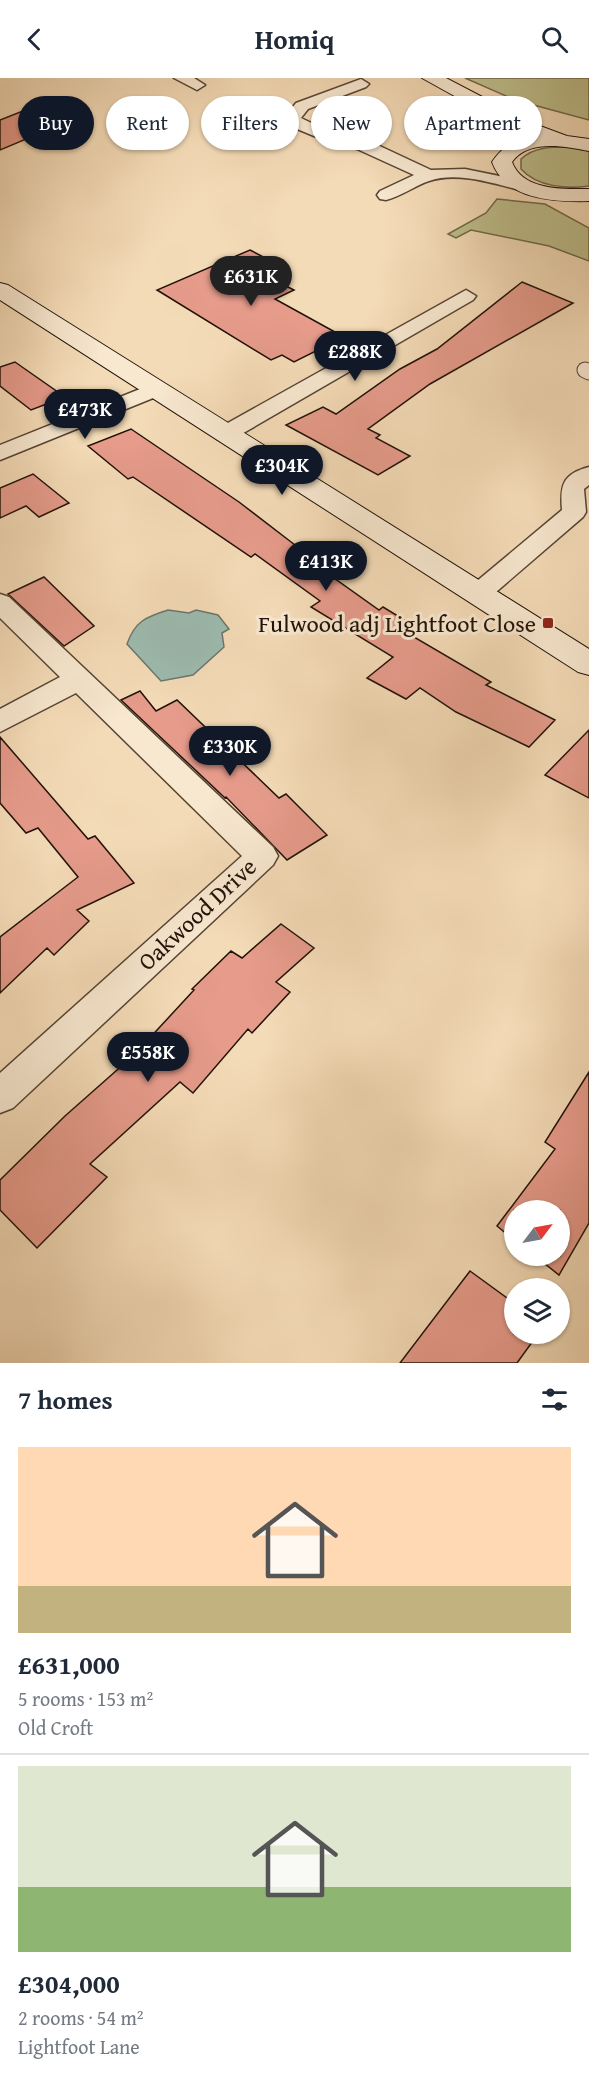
<!DOCTYPE html>
<meta charset="utf-8">
<style>
body{margin:0;font-family:"Gentium Book Plus",serif;background:#f6f6f7;color:#1f2937;height:100vh;display:flex;flex-direction:column;font-size:22px;white-space:nowrap}
*{box-sizing:border-box;margin:0}
p{font-size:20px;color:#747a83}
.icon{flex:none;width:33px;height:33px;fill:none;stroke:currentColor;stroke-width:2;stroke-linecap:round;stroke-linejoin:round}
.map{position:relative;height:1285px;overflow:hidden}
.details{display:flex;flex-direction:column;background:#fff;flex:1}
.details>*{flex:none}
.banner{position:absolute;left:18px;top:18px;width:554px;height:54px;display:flex;gap:12px}
.needle{width:39px;rotate:58deg}
.buttons{position:absolute;left:504px;top:1122px;display:grid;gap:12px}
.buttons a{display:grid;place-items:center;width:66px;height:66px;border-radius:50%;background:#fff;box-shadow:0 2px 4px #0004;font-size:30px}
.price{position:absolute;translate:-50% -51px;padding:0 14px;border-radius:21px;background:#111827;color:#fff;font-size:20px;line-height:39px;filter:drop-shadow(0 2px 3px #0008)}
.price::after{content:'';position:absolute;left:50%;top:36px;width:18px;height:14px;margin-left:-9px;background:inherit;clip-path:polygon(0 0,100% 0,50% 100%)}
.price.selected{background:#222;color:#fff}
ul{padding:0;list-style:none}
li{display:grid;align-content:center;gap:12px;height:318px;padding:0 18px}
li+li{border-top:2px solid #e0e1e3}
li span{display:grid;place-items:center;height:186px;border-radius:0px;color:#555}
li>.icon{margin-inline-start:auto}
span .icon{width:108px;height:108px;fill:#fffc;stroke-width:1}
li b{font-size:26px}
h2{display:flex;justify-content:space-between;align-items:center;height:72px;padding:0 18px;font-size:26px}
.chip{padding:0 21px;border-radius:27px;background:#fff;box-shadow:0 2px 4px #0004;font-size:21px;line-height:54px}
.chip.selected{background:#111827;color:#fff}
header{display:flex;justify-content:space-between;align-items:center;height:78px;padding:0 18px;background:#fff;font-size:27px;font-weight:700}
.map>svg:first-child{display:block}
</style>
<header><svg class="icon" aria-label="back" viewBox="0 0 24 24"><path d="M15 5l-7 7 7 7"/></svg>Homiq<svg class="icon" aria-label="search" viewBox="0 0 24 24"><circle cx="10" cy="10" r="6"/><path d="M15 15l6 6"/></svg></header>
<div class="map">
<svg width="589" height="1285" viewBox="0 0 589 1285">
<rect width="100%" height="100%" fill="#f4dbb7"/>
<filter id="stains"><feTurbulence type="fractalNoise" baseFrequency=".00333" numOctaves="4"/><feColorMatrix values="0 0 0 0 .2 0 0 0 0 .09 0 0 0 0 .02 0 0 0 .5 -.17"/></filter>
<radialGradient id="worn" r=".72"><stop offset=".6" stop-color="#630" stop-opacity="0"/><stop offset="1" stop-color="#630" stop-opacity=".3"/></radialGradient>
<!-- green -->
<path fill="#bebf8c" stroke="#70684a" stroke-width="1.5" d="M465,0H589V42L515,22Z
M567,69L589,73V108C567,111 537,109 521,91V81C534,69 551,69 567,69Z
M497,121L545,126L589,150V183L549,168L471,152L456,160L448,156L486,135Z"/>
<!-- water -->
<path fill="#9cbbb0" stroke="#6b776d" stroke-width="1.5" d="M168,532L189,535L196,532L218,537L229,551L222,555L224,569L193,597L161,603L127,566C135,543 146,539 168,532Z"/>
<!-- building -->
<path fill="#e69b8b" stroke="#211208" stroke-width="1.5" d="M48,23L81,38L0,72V42Z
M250,172L288,192L270,200L294,212L275,221L344,259L294,284L282,277L271,282L157,212Z
M522,204L573,225L430,306L368,351L380,357L376,360L410,378L378,397L286,347L323,329L336,336L400,291L437,271Z
M15,284L65,319L31,332L0,308V289Z
M131,351L239,424L295,467L333,491L327,495L379,532L383,529L416,549L407,555L491,604L486,607L555,642L529,669L456,634L420,610L406,621L367,600L393,579L311,529L320,523L255,476L251,479L133,399L128,401L88,368Z
M33,396L69,425L39,439L26,428L0,440V410Z
M44,499L94,548L64,568L8,516Z
M140,613L156,633L177,622L279,720L286,716L327,757L287,782L226,719L225,720L121,622Z
M589,652V720L545,697Z
M0,659L88,761L95,758L134,805L77,832L89,843L54,877L47,870L0,915V859L78,799L38,750L26,755L0,725Z
M281,846L314,870L276,904L290,914L252,955L248,951L193,1015L180,1004L90,1086L107,1099L37,1170L0,1132V1102L65,1038L134,977L194,912L192,911L231,873L242,880Z
M589,994V1145L559,1197L535,1178H560V1132H514V1162L497,1148L555,1071L545,1064Z
M470,1193L514,1225V1256H538L517,1285H400Z"/>
<g fill="none" stroke-linecap="round" stroke-linejoin="round">
<defs>
<path id="lane" d="M585,292L589,294"/>
<path id="street" d="M174,0H194L205,7L197,12Z
M361,1L369,6L366,9L308,31L301,40L326,52L369,63L431,92L465,91L529,104L532,108L523,113C495,106 458,93 429,103C414,108 402,118 386,122L380,121L377,117L380,113L414,97L357,71L314,58L290,48L245,63L237,58L239,55L285,39L296,25Z
M466,212L476,218L473,222L233,361H217L214,356L217,351Z
M155,305L163,306L166,311L163,316L0,382V367Z
M589,389V407L584,411L586,434L583,439L489,520L480,522L471,520L467,514L471,508L562,432C560,408 562,396 589,389Z
M0,516L9,519L273,769L278,778L273,787L13,1030L0,1035V995L242,778L76,615L0,654V631L60,599L0,540Z"/>
<path id="secondary" d="M422,0H446L532,45L567,58L589,61V73C565,68 528,61 512,84C523,113 563,111 589,111V123C554,124 506,122 492,84C503,68 514,62 533,59L503,45Z
M0,205L8,207L589,571V597L578,594L0,222Z"/>
</defs>
<!-- lane casing -->
<use href="#lane" stroke="#564434" stroke-width="17"/>
<!-- street casing -->
<use href="#street" stroke="#564434" stroke-width="3"/>
<!-- secondary casing -->
<use href="#secondary" stroke="#211208" stroke-width="2"/>
<!-- lane -->
<use href="#lane" stroke="#f8e8d0" stroke-width="15"/>
<!-- street -->
<use href="#street" fill="#f8e8d0" fill-rule="evenodd"/>
<!-- secondary -->
<use href="#secondary" fill="#f8e8d0" fill-rule="evenodd"/>
</g>
<!-- markers -->
<rect fill="#8f2418" stroke="#f8e8d0" stroke-width="2" x="542" y="539" width="12" height="12" rx="3"/>
<g text-anchor="middle" dominant-baseline="central" stroke-width="6" stroke-linejoin="round" paint-order="stroke">
<!-- poi labels -->
<g font-size="24" fill="#211208" stroke="#f8e8d0" text-anchor="end">
<text x="536" y="545">Fulwood adj Lightfoot Close</text>
</g>
<!-- street labels -->
<g font-size="24" fill="#211208" stroke="#f8e8d0">
<text transform="translate(197 836) rotate(-43)">Oakwood Drive</text>
</g>
</g>
<rect width="100%" height="100%" filter="url(#stains)"/>
<rect width="100%" height="100%" fill="url(#worn)"/>
</svg>
<div class="buttons">
<a><svg class="needle" viewBox="-14 -14 28 28"><path d="M0-13l5 13h-10z" fill="#e53935"/><path d="M0 13l5-13h-10z" fill="#747a83"/></svg></a>
<a><svg class="icon" aria-label="layers" viewBox="0 0 24 24"><path d="M12 4l9 5-9 5-9-5zM3 14l9 5 9-5"/></svg></a>
</div>
<b class="price selected" style="left:251px;top:229px">£631K</b>
<b class="price" style="left:355px;top:304px">£288K</b>
<b class="price" style="left:85px;top:362px">£473K</b>
<b class="price" style="left:282px;top:418px">£304K</b>
<b class="price" style="left:326px;top:514px">£413K</b>
<b class="price" style="left:230px;top:699px">£330K</b>
<b class="price" style="left:148px;top:1005px">£558K</b>
<div class="banner">
<a class="chip selected">Buy</a>
<a class="chip">Rent</a>
<a class="chip">Filters</a>
<a class="chip">New</a>
<a class="chip">Apartment</a>
</div>
</div>
<section class="details">
<h2>7 homes<svg class="icon" aria-label="filters" viewBox="0 0 24 24"><path d="M4 7h16M4 17h16"/><circle cx="9" cy="7" r="2"/><circle cx="15" cy="17" r="2"/></svg></h2>
<ul>
<li><span style="background:linear-gradient(#ffd9b3 75%,#c2b280 0)"><svg class="icon" aria-label="home" viewBox="0 0 24 24"><path d="M3 11l9-7 9 7M6 9v11h12V9"/></svg></span><div><b>£631,000</b><p>5 rooms · 153 m²</p><p>Old Croft</p></div></li>
<li><span style="background:linear-gradient(#dfe7d0 65%,#8fb573 0)"><svg class="icon" aria-label="home" viewBox="0 0 24 24"><path d="M3 11l9-7 9 7M6 9v11h12V9"/></svg></span><div><b>£304,000</b><p>2 rooms · 54 m²</p><p>Lightfoot Lane</p></div></li>
</ul>
</section>
